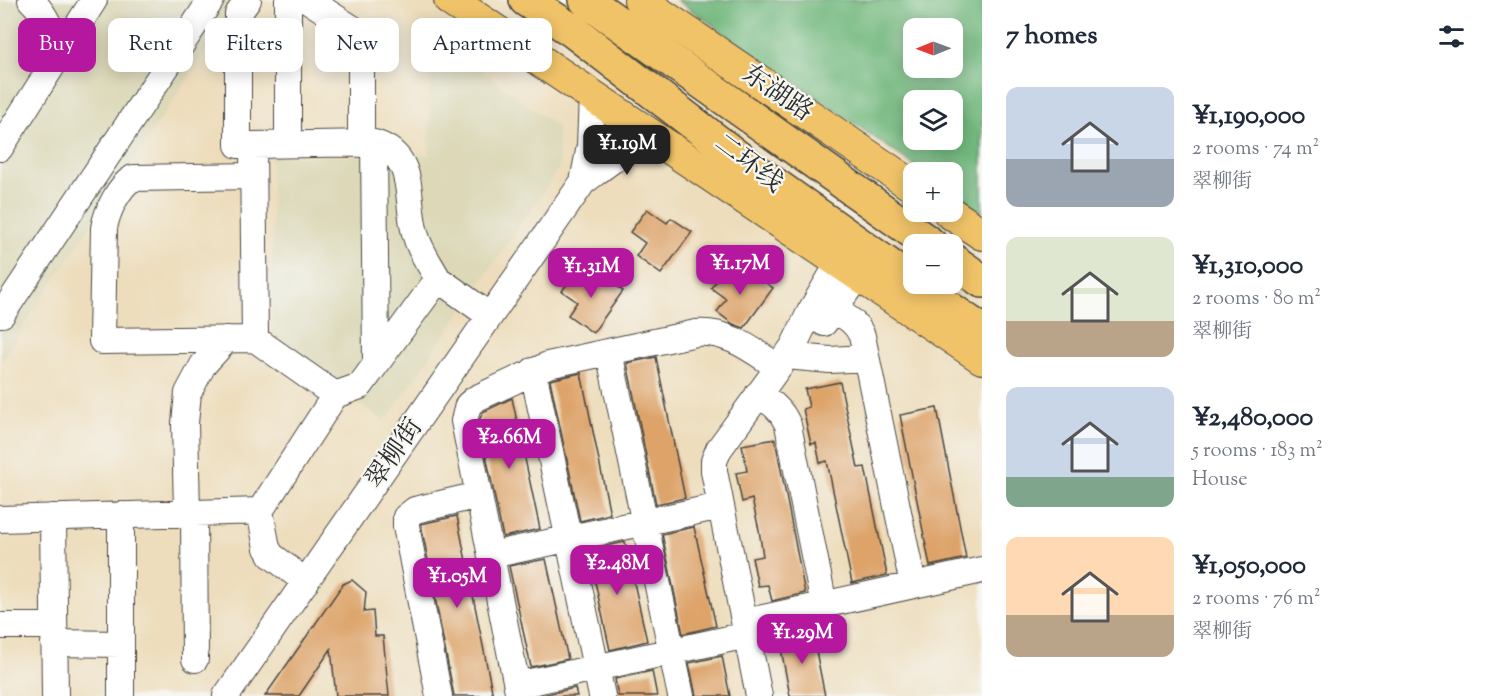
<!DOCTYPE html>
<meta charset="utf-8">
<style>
body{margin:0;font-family:"Sorts Mill Goudy","Noto Serif SC",serif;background:#f6f6f7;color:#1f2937;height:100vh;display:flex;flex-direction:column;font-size:22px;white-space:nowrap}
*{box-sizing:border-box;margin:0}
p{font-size:20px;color:#747a83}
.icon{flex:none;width:33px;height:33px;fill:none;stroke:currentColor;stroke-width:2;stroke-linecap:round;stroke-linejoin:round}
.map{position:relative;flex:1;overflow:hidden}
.panel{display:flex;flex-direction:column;background:#fff;width:510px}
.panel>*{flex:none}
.banner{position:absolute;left:18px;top:18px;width:570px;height:54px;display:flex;gap:12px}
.needle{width:39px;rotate:269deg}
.buttons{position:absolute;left:903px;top:18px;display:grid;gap:12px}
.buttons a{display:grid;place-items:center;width:60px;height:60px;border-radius:12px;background:#fff;box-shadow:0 3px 15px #0003;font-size:30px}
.price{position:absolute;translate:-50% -51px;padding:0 14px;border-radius:12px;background:#b5179e;color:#fff;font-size:20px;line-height:39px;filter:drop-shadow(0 2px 3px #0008)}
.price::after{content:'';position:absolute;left:50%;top:36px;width:18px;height:14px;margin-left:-9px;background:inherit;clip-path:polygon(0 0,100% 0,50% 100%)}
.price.on{background:#222;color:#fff}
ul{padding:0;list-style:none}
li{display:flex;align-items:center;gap:18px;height:150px;padding:0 24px}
li span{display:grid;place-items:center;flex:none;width:168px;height:120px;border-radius:12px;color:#555}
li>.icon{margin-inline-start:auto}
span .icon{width:72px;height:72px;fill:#fffc;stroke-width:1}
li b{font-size:26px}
h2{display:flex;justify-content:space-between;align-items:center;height:72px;padding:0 24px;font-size:26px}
.tag{padding:0 21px;border-radius:12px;background:#fff;box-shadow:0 3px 15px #0003;font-size:21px;line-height:54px}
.tag.on{background:#b5179e;color:#fff}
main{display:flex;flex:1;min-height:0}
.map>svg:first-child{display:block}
</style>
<main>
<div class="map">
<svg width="982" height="696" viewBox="0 0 982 696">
<rect width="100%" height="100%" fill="#f6f6f2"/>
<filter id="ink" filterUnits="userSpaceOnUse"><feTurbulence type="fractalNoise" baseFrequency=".0167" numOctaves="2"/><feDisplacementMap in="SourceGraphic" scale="12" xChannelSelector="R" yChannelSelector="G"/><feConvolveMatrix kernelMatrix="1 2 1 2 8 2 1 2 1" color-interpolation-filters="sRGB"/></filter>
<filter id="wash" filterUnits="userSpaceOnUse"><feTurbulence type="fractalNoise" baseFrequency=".008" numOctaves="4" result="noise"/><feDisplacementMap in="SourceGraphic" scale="24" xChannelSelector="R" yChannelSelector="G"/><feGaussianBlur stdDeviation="1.35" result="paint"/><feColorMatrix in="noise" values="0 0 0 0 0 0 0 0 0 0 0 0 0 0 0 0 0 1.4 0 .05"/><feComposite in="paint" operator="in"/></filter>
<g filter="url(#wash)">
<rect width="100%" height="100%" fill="#edddbc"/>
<!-- built -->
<path fill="#dcd8b8" d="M0,0H239L0,363Z
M431,33L557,127L560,167L385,422L273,341L271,156L429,155Z"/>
<!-- forest -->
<path fill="#72b87e" stroke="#4e7254" stroke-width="1.5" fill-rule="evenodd" d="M677,0H982V213L953,192L952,172H924ZM914,28H952V68H914ZM914,100H952V140H914Z"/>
<g id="blocks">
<!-- building -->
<path fill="#dda369" d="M647,209L667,223L671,218L692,232L661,274L636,256L645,243L630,232Z
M728,265L748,279L752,273L773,288L744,328L733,324L717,312L726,299L711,288Z
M579,268L599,282L603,276L623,291L593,333L568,315L577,302L562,291Z
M656,357L685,498L656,504L627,363Z
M581,373L610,514L580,521L550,380Z
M840,382L858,468L865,467L887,575L852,583L827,461L820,463L816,443L811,444L803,409L809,407L805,389Z
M512,398L540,529L503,537L479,421L483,412Z
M937,408L966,558L930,566L900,415Z
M775,439L805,593L772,601L768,585L758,586L752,558L763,556L759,530L752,499L742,502L736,473L747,471L742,445Z
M457,516L493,696H454L421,524Z
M694,527L716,626L683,634L662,534Z
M625,542L647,641L610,650L588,550Z
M546,559L568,659L531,667L509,566Z
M352,580L366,592L364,612L373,611L375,636H383L389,696H336L331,649L299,696H265L343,584Z
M812,631L825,696H790L779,638Z
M722,656L730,696H696L689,663Z
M652,671L657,696H618L615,679Z
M575,688L577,696H538Z"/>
</g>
</g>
<g filter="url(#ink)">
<use href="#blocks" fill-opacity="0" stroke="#484641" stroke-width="1.5"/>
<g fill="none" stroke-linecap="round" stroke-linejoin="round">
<defs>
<path id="minor" d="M31,0C47,15 53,34 60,54
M248,0L238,14V145H253
M288,0V144
M308,0L361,34V144
M374,143L376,364
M0,148L94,0
M253,176L133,178C119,186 107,211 104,228L102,341L255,339
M583,182L590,146L592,96
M833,310C847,317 856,322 862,336L913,585
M0,314H2L211,0
M824,323L859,274
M609,352L681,696
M786,356L830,360L866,358
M533,371L602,696
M758,394C772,403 781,409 788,425L824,605
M335,395L255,339L253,145L374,143C418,156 405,199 415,233C419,250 430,264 438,279
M187,512L185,423L188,393L203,365L227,339
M194,512L195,659
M121,515V696
M53,517L55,696
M0,519L260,511
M491,555L721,506
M306,582L271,555L267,548L260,511L335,395L360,386L438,279L490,316
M745,622L982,570
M0,626H54
M54,643L121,644
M517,685L747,635
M226,696L583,182C606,165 626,148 653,138
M439,696L406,526V517L415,510L479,495
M519,696L464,421L468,405L475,399L548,365L696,333C728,330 753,351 778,367
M759,696L714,471V461L719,449L793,347L810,312L840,261"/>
<path id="major" d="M450,0L982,358
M640,0L914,187
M949,212L982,234"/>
<path id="highway" d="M526,0L573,31L757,172L914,283
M586,0L930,244
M952,260L982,281
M914,284L982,331"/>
</defs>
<!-- minor casing -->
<use href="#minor" stroke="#484641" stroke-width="28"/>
<!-- major casing -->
<use href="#major" stroke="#484641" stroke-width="34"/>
<!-- highway casing -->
<use href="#highway" stroke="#484641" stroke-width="36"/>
<!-- minor -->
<use href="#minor" stroke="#fff" stroke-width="26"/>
<!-- major -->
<use href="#major" stroke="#f1c369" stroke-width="32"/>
<!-- highway -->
<use href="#highway" stroke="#f1c369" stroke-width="33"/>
</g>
</g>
<g text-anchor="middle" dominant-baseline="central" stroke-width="4.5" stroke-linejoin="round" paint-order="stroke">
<!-- street labels -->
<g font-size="26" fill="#2b2b2b" stroke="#f6f6f2">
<text transform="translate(777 94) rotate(34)">东湖路</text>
<text transform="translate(748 164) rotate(37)">二环线</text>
<text transform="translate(395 454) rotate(-55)">翠柳街</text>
</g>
</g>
</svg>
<div class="buttons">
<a><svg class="needle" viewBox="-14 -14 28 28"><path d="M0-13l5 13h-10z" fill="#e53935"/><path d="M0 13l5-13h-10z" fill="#747a83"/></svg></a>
<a><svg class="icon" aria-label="layers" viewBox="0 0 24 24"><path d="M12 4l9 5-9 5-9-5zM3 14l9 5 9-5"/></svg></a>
<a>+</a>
<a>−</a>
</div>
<b class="price on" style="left:627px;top:176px">¥1.19M</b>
<b class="price" style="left:740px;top:296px">¥1.17M</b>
<b class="price" style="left:591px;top:299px">¥1.31M</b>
<b class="price" style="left:509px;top:470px">¥2.66M</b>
<b class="price" style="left:617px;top:596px">¥2.48M</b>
<b class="price" style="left:457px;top:609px">¥1.05M</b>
<b class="price" style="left:802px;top:665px">¥1.29M</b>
<div class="banner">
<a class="tag on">Buy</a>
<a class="tag">Rent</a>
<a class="tag">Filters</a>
<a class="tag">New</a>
<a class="tag">Apartment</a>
</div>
</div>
<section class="panel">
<h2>7 homes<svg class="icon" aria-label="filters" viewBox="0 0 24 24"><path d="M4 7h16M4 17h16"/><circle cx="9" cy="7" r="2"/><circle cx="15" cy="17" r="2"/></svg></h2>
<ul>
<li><span style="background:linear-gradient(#c9d6e8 60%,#9aa5b1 0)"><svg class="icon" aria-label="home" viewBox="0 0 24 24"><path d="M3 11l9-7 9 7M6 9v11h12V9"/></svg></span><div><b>¥1,190,000</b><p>2 rooms · 74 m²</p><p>翠柳街</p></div></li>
<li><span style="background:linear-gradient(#dfe7d0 70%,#b9a48a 0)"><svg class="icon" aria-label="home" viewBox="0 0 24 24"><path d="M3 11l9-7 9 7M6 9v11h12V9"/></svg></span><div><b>¥1,310,000</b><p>2 rooms · 80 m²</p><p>翠柳街</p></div></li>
<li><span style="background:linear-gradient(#c9d6e8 75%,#7fa58c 0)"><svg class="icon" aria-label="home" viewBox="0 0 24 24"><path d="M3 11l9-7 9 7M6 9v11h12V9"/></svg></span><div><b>¥2,480,000</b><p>5 rooms · 183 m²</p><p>House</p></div></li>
<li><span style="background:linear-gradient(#ffd9b3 65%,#b9a48a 0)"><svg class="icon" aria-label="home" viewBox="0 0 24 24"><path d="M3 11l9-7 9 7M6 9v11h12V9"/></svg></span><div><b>¥1,050,000</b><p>2 rooms · 76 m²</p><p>翠柳街</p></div></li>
</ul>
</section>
</main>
